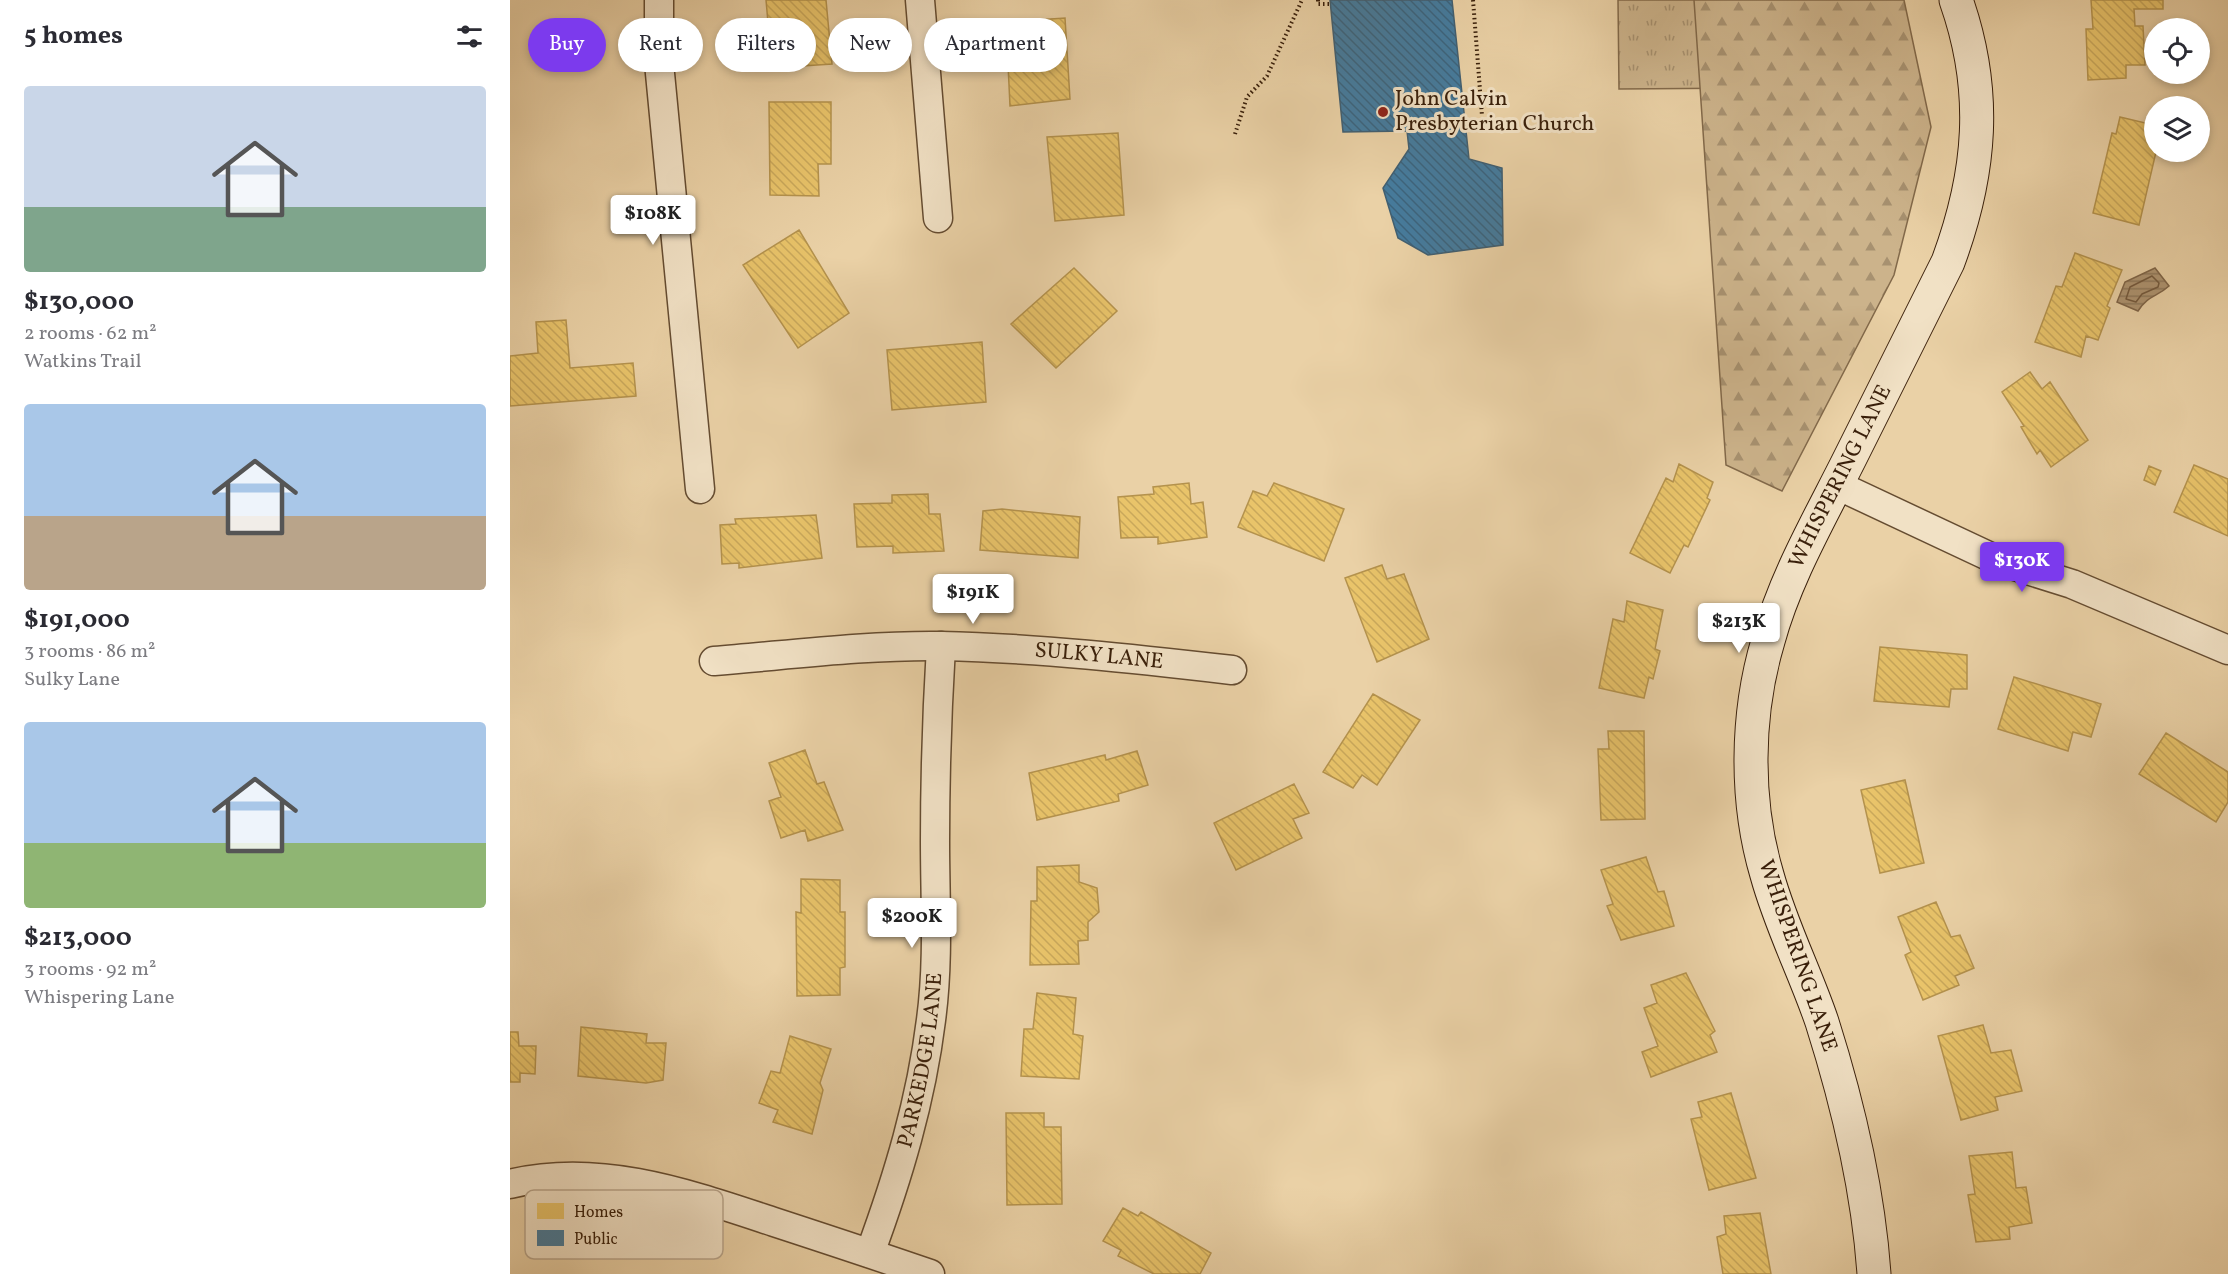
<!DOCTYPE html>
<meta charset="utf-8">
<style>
body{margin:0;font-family:Vollkorn,serif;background:#f7f7f7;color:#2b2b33;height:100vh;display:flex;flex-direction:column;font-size:22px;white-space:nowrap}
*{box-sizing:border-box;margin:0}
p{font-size:20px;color:#7c7c81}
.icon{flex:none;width:33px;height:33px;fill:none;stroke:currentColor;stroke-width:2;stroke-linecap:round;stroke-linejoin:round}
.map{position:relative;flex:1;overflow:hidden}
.panel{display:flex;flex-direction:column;background:#fff;width:510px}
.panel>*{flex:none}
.top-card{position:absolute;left:18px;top:18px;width:570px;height:54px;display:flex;gap:12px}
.fabs{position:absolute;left:1634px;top:18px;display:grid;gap:12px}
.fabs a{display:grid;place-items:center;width:66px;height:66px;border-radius:50%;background:#fff;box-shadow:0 3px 9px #0003;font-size:30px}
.price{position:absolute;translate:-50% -51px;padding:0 14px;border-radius:6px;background:#fff;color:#222;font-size:20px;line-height:39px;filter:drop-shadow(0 2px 3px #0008)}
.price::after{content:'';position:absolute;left:50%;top:36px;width:18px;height:14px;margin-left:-9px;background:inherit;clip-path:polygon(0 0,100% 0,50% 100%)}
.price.on{background:#7c3aed;color:#fff}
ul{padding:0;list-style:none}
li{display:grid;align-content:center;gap:12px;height:318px;padding:0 24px}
li span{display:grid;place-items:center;height:186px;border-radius:6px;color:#555}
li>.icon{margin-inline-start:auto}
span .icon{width:108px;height:108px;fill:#fffc;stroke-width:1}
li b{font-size:26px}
h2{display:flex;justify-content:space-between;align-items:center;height:72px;padding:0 24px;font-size:26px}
.tag{padding:0 21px;border-radius:27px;background:#fff;box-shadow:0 3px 9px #0003;font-size:21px;line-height:54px}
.tag.on{background:#7c3aed;color:#fff}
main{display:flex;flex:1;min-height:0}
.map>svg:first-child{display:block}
</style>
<main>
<section class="panel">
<h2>5 homes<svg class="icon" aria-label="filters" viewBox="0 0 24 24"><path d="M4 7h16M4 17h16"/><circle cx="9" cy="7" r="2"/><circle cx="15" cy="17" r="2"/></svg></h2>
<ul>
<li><span style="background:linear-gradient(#c9d6e8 65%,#7fa58c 0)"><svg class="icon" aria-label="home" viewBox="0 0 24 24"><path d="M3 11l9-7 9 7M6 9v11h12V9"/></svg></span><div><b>$130,000</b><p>2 rooms · 62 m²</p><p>Watkins Trail</p></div></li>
<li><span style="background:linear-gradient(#a9c7e8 60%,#b9a48a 0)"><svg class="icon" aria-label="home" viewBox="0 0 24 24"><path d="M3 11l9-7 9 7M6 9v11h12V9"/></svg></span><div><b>$191,000</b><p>3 rooms · 86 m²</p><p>Sulky Lane</p></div></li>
<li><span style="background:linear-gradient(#a9c7e8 65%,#8fb573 0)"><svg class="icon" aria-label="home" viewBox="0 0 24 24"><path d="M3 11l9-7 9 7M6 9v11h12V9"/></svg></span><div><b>$213,000</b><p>3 rooms · 92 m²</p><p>Whispering Lane</p></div></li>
</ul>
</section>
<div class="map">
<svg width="1718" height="1274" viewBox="0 0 1718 1274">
<defs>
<pattern id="grass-tufts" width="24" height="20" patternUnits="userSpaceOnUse" patternTransform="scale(1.5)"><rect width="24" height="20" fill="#ccb38b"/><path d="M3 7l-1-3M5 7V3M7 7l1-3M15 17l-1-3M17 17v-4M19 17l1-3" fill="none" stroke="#a79170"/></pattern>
<pattern id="forest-firs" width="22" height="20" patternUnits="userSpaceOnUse" patternTransform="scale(1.5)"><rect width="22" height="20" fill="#ccb38b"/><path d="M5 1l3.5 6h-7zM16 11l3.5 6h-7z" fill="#a79170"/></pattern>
<pattern id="water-rules" width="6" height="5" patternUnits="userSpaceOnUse" patternTransform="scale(1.5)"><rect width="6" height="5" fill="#ae9471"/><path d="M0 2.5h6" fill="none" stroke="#8f785b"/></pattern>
<pattern id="homes-back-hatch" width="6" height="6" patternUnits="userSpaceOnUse" patternTransform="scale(1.5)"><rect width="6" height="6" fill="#e9c46a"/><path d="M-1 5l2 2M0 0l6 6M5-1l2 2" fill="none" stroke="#c9a85b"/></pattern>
<pattern id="public-back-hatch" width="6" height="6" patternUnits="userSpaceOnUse" patternTransform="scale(1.5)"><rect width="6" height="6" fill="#457b9d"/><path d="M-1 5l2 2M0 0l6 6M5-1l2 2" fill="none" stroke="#3b647e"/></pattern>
</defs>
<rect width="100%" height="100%" fill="#ead1a6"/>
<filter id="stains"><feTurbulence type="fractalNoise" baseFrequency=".00333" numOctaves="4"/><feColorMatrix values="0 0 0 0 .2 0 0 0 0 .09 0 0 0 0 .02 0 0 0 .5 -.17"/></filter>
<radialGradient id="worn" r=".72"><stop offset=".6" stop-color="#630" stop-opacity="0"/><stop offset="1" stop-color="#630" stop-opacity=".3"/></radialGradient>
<!-- grass -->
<path fill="url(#grass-tufts)" stroke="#82694a" stroke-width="1.5" d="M1108,0H1241L1242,88L1109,89Z"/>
<!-- forest -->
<path fill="url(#forest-firs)" stroke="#82694a" stroke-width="1.5" d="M1184,0H1394L1421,127L1384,275L1272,491L1216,465Z"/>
<!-- water -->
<path fill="url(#water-rules)" stroke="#7f6548" stroke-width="1.5" d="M1645,268L1659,286C1647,297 1638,295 1628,311L1607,302L1615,282Z"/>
<!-- homes -->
<path fill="url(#homes-back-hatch)" stroke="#b4924d" stroke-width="1.5" d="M256,0H316L322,64L262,68Z
M1581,0H1653V9H1624L1625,26H1633L1635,65H1616V78L1578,80L1576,29H1583Z
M555,18L560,99L500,106L496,22Z
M259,102H321V164H308L309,196L260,195Z
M1610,117L1644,125L1646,152L1629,225L1583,213L1602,133L1606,134Z
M608,133L614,215L545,221L537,137Z
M289,230L339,313L288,348L233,265Z
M1565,253L1612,270L1597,306L1600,308L1588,340L1576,336L1571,357L1525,342L1546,286L1552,287Z
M564,268L607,311L546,368L501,324Z
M56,320L60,368L123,363L126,396L0,406V356L28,353L26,322Z
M472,342L476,402L382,410L377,350Z
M1520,372L1532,389L1540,382L1578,440L1541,467L1530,450L1527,454L1511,427L1514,426L1492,392Z
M1169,464L1203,482L1197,498L1200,500L1178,547L1174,545L1160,573L1120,553L1156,478L1163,482Z
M1684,465L1718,479V536L1664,512Z
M1639,466L1651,471L1645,485L1634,480Z
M679,483L681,504L693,502L697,537L648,544V537L611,538L608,497L644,494L643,487Z
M764,483L834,509L814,561L728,527L743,491L757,496Z
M418,494L419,514H430L434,551L383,553V546L347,547L344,504L382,503V495Z
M492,509L570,517L568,558L470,550L473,511Z
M306,515L312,558L229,568V563L212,564L210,525L226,524L225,519Z
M872,565L877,579L894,574L919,639L867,662L835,578Z
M1117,601L1153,610L1145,649L1150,651L1143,679L1139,677L1134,698L1089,688L1103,619L1114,622Z
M1370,647L1457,655V689H1441L1439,707L1364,701Z
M1504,677L1591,704L1581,737L1563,732L1558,751L1488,729Z
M863,694L910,720L867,785L852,775L843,788L813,772Z
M1098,731H1134L1135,819L1091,820L1088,749H1099Z
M1656,733L1718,772V802L1706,822L1629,774Z
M295,750L307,784L314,782L333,830L298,841L295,830L271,838L259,801L271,797L259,763Z
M627,751L638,785L608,794L609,801L527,820L519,773L595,755L596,760Z
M1395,780L1414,863L1370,873L1351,790Z
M784,784L799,813L783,819L792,838L726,870L704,823Z
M1136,857L1148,892L1154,891L1164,926L1111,940L1097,906L1103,904L1091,870Z
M569,865V882L587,888L589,912L578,922V940L568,941L569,964L520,965L521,901H527V867Z
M291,879L330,880V912H335V967L330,968V995L287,996L286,912L291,913Z
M1426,902L1441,937L1450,935L1464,968L1445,976L1449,985L1413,1000L1395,955L1401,952L1388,917Z
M1176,973L1205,1031L1200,1035L1207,1052L1141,1077L1132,1052L1148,1046L1134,1008L1147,1003L1141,985Z
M527,993L566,998L563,1034L573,1036L569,1079L511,1076L514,1029H523Z
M1473,1025L1481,1053L1501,1050L1512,1091L1485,1097L1488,1110L1451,1120L1428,1036Z
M71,1027L137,1034L136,1043H156L153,1080L136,1083L68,1076Z
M0,1032H8L9,1046H26L25,1074L10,1073V1082H0Z
M280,1036L321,1049L310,1083L313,1090L302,1134L263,1122L268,1110L249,1103L261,1071L270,1073Z
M1221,1093L1246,1178L1199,1190L1181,1119L1192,1117L1188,1102Z
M496,1113H534V1127H551L552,1204L497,1205Z
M1502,1152L1506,1188L1516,1187L1522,1223L1499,1227L1500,1239L1466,1242L1458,1195L1465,1194L1459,1156Z
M613,1208L628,1216L631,1212L701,1253L690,1274H644L608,1256L611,1250L593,1241Z
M1250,1213L1261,1274H1213L1207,1237L1216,1234L1214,1216Z"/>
<!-- public -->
<path fill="url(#public-back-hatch)" stroke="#415f71" stroke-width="1.5" d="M820,0H942L959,159L992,168L993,245L918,255L888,238L873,188L899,149L897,131L833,132Z"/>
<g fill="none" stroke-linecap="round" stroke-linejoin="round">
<!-- shore -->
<path stroke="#745a3e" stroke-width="1.5" d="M1642,276L1649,283L1648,287L1632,294L1626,302L1616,299L1620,287Z"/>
<defs>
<g id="street">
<path d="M149,0V63L190,489"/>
<path d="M410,0L428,218"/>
<path d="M1327,485L1489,561L1562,584L1718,650"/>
<path id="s1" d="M204,661C279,655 356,645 431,646C528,648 626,659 722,670"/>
<path d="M0,1184C90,1162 179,1194 264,1222C316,1239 368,1256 420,1274"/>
<path id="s2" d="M360,1253C388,1177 411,1101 421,1020C429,961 425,901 425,842C425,776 427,712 431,646"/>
</g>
<g id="secondary">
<path id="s3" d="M1364,1274C1358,1187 1338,1104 1312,1022C1295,972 1271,926 1257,875C1235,801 1236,715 1258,641C1275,578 1310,518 1339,460C1372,394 1405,328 1438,262C1471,173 1478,91 1446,0"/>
</g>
</defs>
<!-- street casing -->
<use href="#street" stroke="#654c31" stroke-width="31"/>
<!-- secondary casing -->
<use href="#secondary" stroke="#391f0a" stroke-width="35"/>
<!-- path -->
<path stroke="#391f0a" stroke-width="4" stroke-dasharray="1.5 3" stroke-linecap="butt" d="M808,0V4H821
M963,0L972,116
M725,134L737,97L757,76L792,0"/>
<!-- street -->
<use href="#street" stroke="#f1e1c5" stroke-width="28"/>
<!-- secondary -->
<use href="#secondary" stroke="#f1e1c5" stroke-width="33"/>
</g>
<!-- markers -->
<circle fill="#8f2418" stroke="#f1e1c5" stroke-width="2" cx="873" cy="112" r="6"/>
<g text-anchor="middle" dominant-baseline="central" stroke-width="6" stroke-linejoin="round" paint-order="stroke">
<!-- poi labels -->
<g font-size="22" fill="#391f0a" stroke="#f1e1c5" text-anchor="start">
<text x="885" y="99">John Calvin<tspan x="885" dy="25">Presbyterian Church</tspan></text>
</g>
<!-- street labels -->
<g font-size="22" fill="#391f0a" stroke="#f1e1c5">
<text stroke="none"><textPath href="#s3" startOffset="832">WHISPERING LANE</textPath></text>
<text stroke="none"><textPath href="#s1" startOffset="386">SULKY LANE</textPath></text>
<text transform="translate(1287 956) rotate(71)">WHISPERING LANE</text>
<text stroke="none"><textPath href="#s2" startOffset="200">PARKEDGE LANE</textPath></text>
</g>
</g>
<!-- legend -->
<rect x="15" y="1190" width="198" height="69" rx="9" fill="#f1e1c5" stroke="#baa78d" stroke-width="1.5"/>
<rect x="27" y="1203" width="27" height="16" fill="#e9c46a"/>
<rect x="27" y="1230" width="27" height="16" fill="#457b9d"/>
<g font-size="16" fill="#391f0a">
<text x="64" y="1217">Homes</text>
<text x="64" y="1244">Public</text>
</g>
<rect width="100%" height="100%" filter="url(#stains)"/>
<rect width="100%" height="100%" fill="url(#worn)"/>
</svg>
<div class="fabs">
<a><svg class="icon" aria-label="locate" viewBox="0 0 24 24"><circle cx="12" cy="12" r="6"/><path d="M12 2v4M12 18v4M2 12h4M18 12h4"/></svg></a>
<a><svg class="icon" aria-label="layers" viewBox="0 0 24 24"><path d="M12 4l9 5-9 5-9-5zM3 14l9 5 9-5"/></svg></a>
</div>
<b class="price" style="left:143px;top:246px">$108K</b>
<b class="price on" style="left:1512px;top:593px">$130K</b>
<b class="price" style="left:463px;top:625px">$191K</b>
<b class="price" style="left:1229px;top:654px">$213K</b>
<b class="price" style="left:402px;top:949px">$200K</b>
<div class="top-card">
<a class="tag on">Buy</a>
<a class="tag">Rent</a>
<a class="tag">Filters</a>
<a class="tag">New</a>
<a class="tag">Apartment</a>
</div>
</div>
</main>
